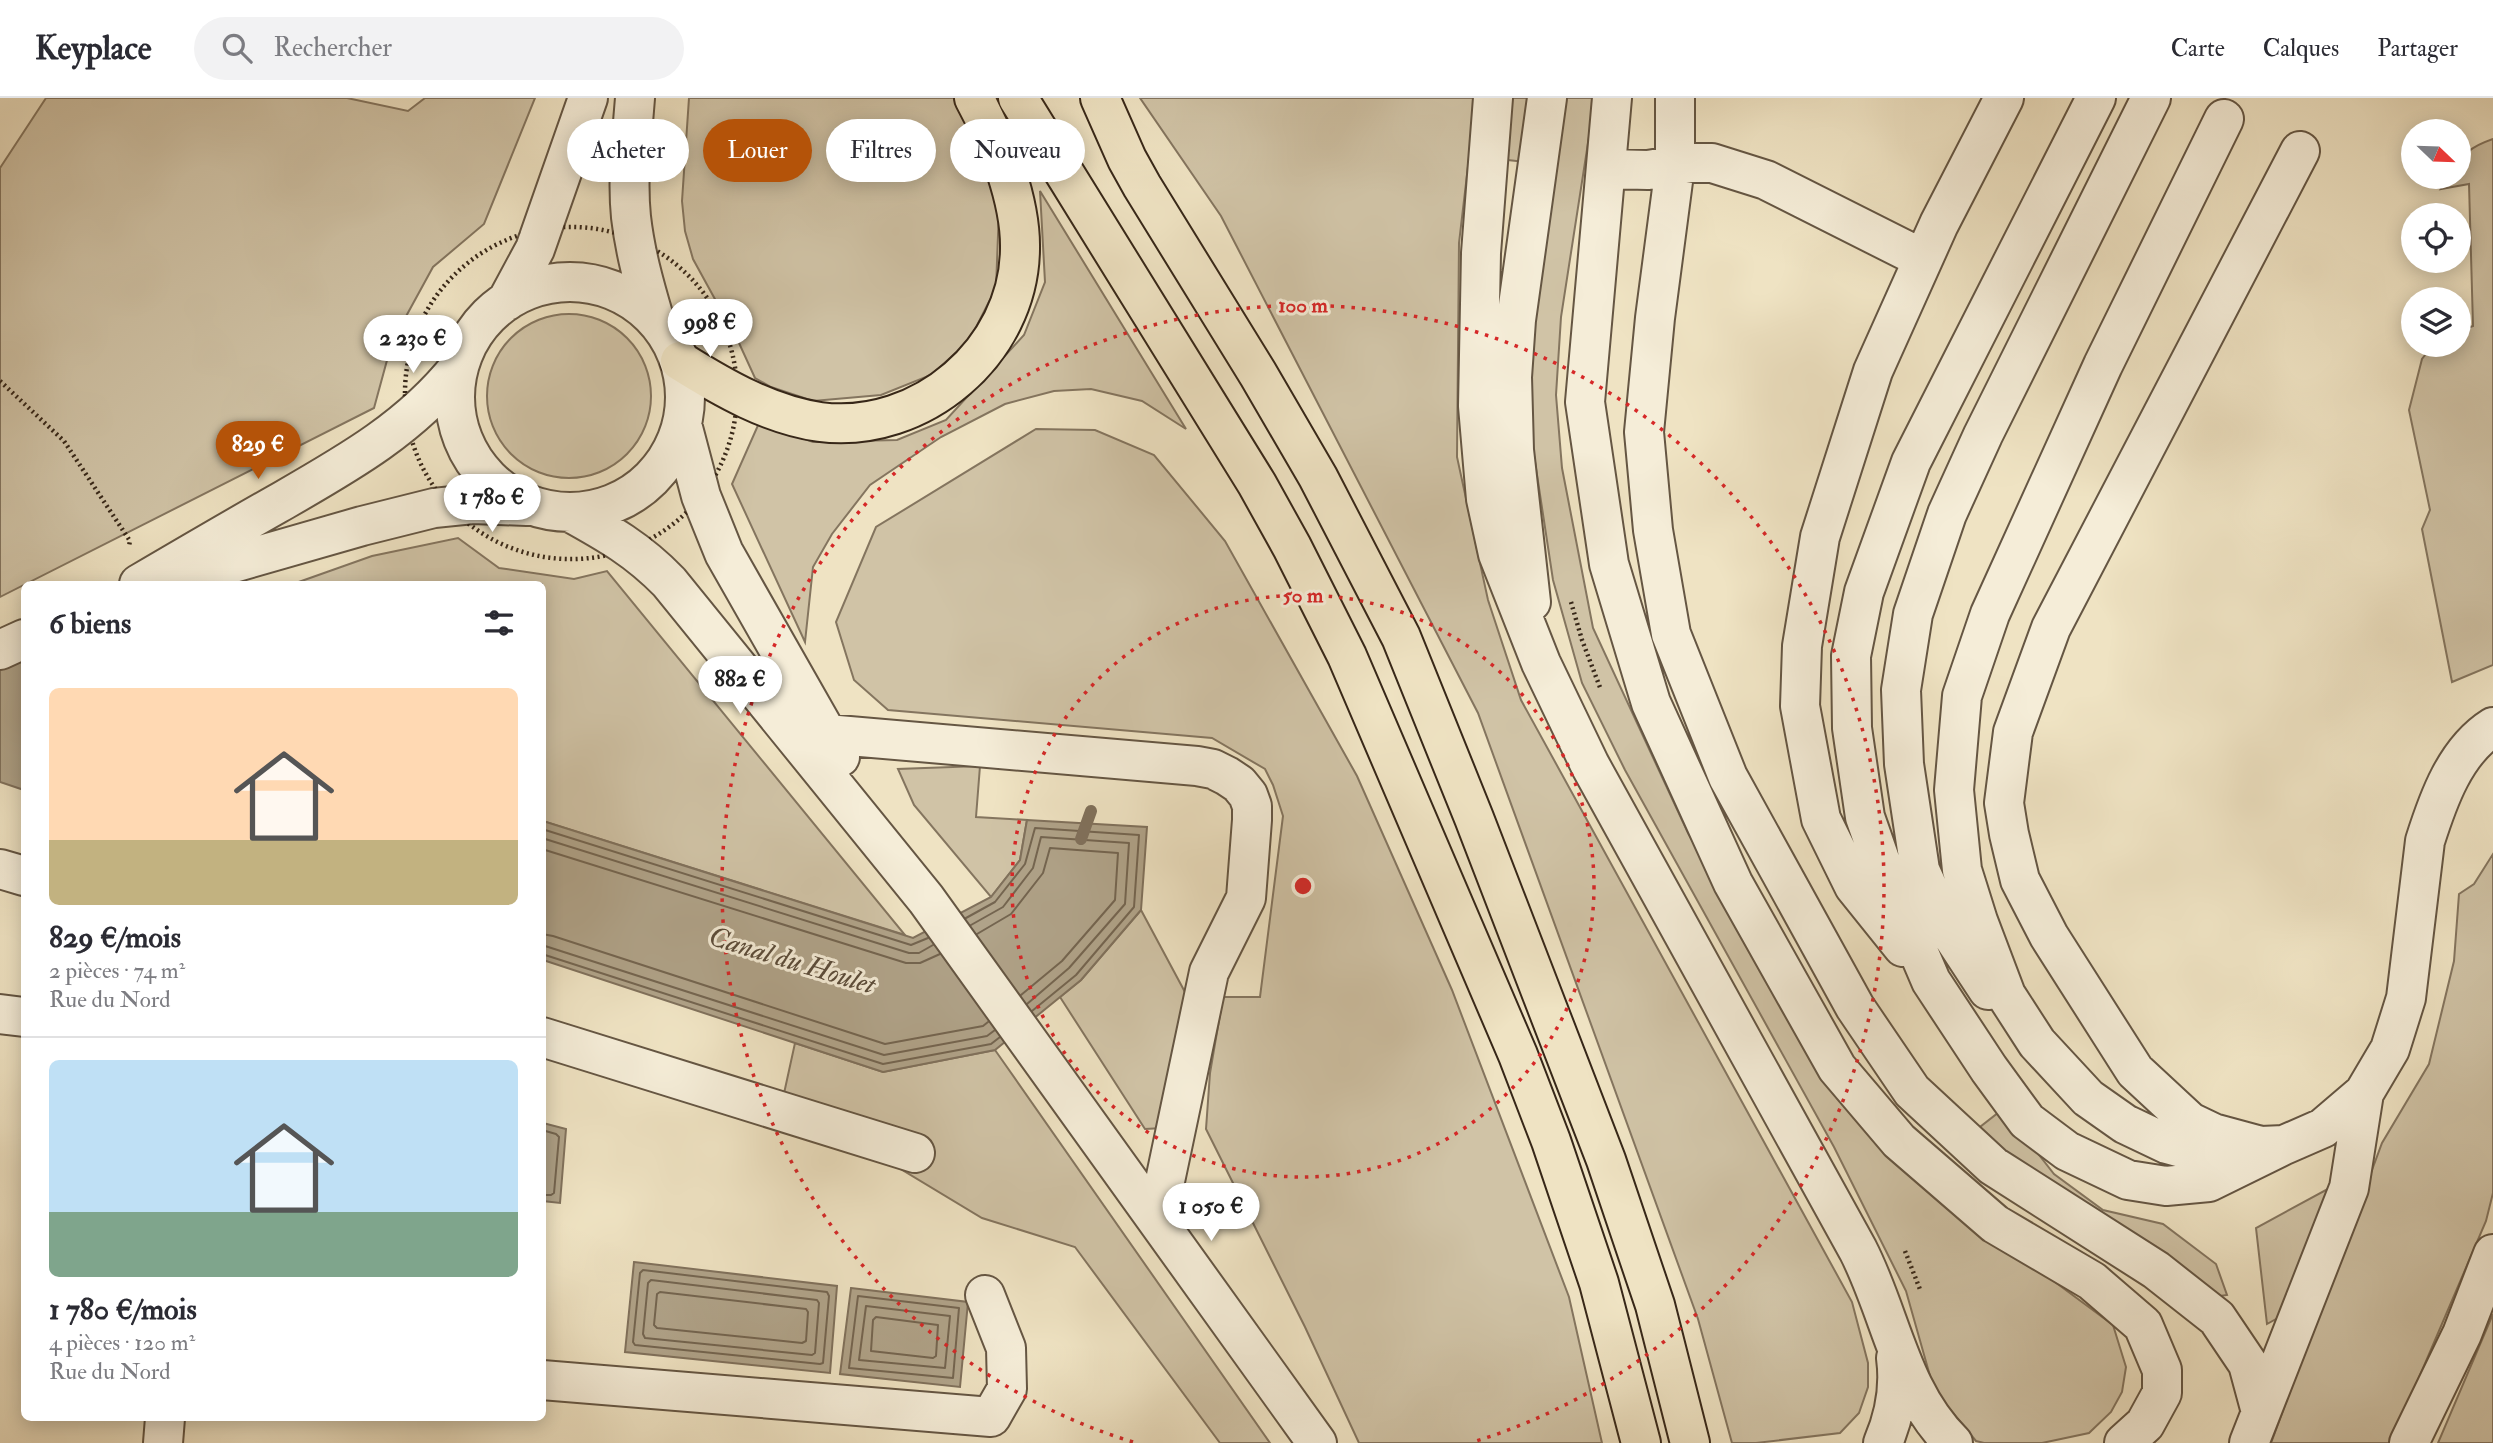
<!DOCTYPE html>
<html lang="fr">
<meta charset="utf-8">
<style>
body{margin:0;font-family:"IM FELL Double Pica",serif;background:#f2f2f3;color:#2b2b33;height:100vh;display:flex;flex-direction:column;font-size:26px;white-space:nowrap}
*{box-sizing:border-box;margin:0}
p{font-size:23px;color:#7c7c81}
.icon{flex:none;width:38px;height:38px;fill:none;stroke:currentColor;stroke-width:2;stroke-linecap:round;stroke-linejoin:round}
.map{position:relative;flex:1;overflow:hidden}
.panel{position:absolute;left:21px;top:483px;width:525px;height:840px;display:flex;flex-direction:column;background:#fff;border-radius:10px;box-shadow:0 4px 18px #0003}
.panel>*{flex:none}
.hud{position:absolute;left:567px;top:21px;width:665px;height:63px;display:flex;gap:14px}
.needle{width:46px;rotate:113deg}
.controls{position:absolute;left:2401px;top:21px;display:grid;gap:14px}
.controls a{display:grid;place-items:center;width:70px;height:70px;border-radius:50%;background:#fff;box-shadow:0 4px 18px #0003;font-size:35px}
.price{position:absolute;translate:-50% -60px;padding:0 16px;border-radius:24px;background:#fff;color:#222;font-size:23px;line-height:46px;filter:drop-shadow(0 2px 4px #0008)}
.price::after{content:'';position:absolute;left:50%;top:42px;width:21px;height:16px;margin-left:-10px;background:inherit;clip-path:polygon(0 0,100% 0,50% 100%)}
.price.active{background:#b45309;color:#fff}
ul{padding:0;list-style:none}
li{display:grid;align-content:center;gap:14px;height:371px;padding:0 28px}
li+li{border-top:2px solid #e1e1e2}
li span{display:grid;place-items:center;height:217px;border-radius:10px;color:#555}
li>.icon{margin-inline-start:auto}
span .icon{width:126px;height:126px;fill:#fffc;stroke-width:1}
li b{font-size:30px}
h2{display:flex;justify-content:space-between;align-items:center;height:84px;padding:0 28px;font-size:30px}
.pill{padding:0 24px;border-radius:32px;background:#fff;box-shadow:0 4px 18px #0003;font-size:24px;line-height:63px}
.pill.active{background:#b45309;color:#fff}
header{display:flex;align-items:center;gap:42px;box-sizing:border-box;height:98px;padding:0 35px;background:#fff;border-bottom:2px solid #e1e1e2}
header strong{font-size:33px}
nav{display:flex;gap:38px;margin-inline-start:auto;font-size:24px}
.search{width:490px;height:63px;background:#f2f2f3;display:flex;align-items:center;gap:18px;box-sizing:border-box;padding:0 24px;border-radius:38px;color:#7c7c81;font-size:26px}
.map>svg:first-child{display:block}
</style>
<header>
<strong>Keyplace</strong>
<div class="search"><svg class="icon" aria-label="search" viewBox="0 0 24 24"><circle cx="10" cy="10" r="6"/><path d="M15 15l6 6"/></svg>Rechercher</div>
<nav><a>Carte</a><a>Calques</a><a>Partager</a></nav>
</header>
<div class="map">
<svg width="2493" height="1345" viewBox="0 0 2493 1345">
<rect width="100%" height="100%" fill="#efe3c3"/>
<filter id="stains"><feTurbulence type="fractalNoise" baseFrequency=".00286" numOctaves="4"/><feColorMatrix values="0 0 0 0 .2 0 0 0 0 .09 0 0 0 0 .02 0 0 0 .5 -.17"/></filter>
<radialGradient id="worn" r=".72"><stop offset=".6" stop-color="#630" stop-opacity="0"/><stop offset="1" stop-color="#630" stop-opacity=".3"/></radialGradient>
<!-- green -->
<path fill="#d0c3a6" stroke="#84755f" stroke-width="2" d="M46,0H347L408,13L425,0H535L484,126L433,169L392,244L374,310L0,499V70Z
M689,0H955L962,12L999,111L996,190L969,243L931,277L881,297L813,303L771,289L755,280L739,245L693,161L685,133L682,103Z
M1140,0H1476L1459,145L1457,359L1488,502L1521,602L1852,1204L1868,1265V1289L1859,1315L1840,1335L1756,1345H1732L1698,1221L1478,615L1221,118Z
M1507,0H1534L1525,64L1499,61Z
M1565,0H1595L1561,219L1556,297L1562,370L1593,530L1688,735L1811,954L1966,1118L2113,1227L2126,1269L2122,1294L2111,1314L2089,1335L2042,1345H1984L1976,1343L1934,1292L1906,1193L1834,1049L1625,672L1582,585L1553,482L1532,344L1530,253Z
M2493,41V567L2452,584L2422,431L2430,412L2409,312L2422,261L2433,247H2459V233L2473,228L2469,86L2441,91L2450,79H2459C2459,55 2473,48 2493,41Z
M1040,93L1186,331L1142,303L1091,291L1054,293L1005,306L941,339L870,387L832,436L813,469L805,544L732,386L759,325L813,344L897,342L946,322L1024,237L1045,184Z
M487 298a82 82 0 1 1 164 0a82 82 0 1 1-164 0Z
M1036,331L1095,332L1154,357L1225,443L1357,678L1452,892L1569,1199L1602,1345H1359L1305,1229L1206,1031L1210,975L1223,899H1260L1283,718L1273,687L1265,671L1212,640L888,612L854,582L836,524L876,429Z
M458,440L499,470L574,481L607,473L905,837L543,723L542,486H293L372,458Z
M980,668L976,719L1027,722L1020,762L991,799L914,707L898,671Z
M2493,756V1095L2486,1123L2391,1345H2271L2382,1045L2429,966L2454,863L2459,796L2474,786Z
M1141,812L1186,896L1163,1030L1145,1031L1060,899L1081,882Z
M795,945L883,974L995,952L1270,1345H1220L1075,1149L982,1120L783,1000Z
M2003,1011L2054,1076L2103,1112L2163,1126L2216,1166L2227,1197L2213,1199L1971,1036Z
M2337,1086L2285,1216L2267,1226L2256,1130Z
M2493,1216V1345H2438Z"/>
<!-- water -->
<path fill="#b0a389" stroke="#80715c" stroke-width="2" d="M0,543L24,555V692L0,684Z
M1027,722L1147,729L1141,812L1081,882L995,952L883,974L543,862V723L913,840L991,799L1020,762Z
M543,1025L566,1031L560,1105L543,1103Z
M634,1164L837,1188L830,1275L625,1254Z
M851,1190L968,1204L960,1289L840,1276Z"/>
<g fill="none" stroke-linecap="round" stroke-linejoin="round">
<!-- shore -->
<path stroke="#746550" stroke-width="2" d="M542,731L911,847L928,840
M542,740L909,855H919L933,847
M542,751L906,865H920L940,856
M966,820L995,804L1025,766L1035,730L1139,737L1134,809L1076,877L1032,913
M971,827L1003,809L1033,770L1041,739L1129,745L1125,806L1069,870L1027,906
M542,836L553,838L885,946L983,928L988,924
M977,836L1011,816L1043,775L1050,750L1118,755L1115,802L1062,863L1021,897
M542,847L884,957L987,938L995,932
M542,856L883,966L991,946L1000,939
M542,1032L556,1036L559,1039L554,1095L551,1097H542
M643,1172L827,1194L829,1198L823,1265L820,1266L635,1247L633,1244L640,1175Z
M651,1182L817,1202L819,1205L815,1255L812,1257L645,1240L643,1236L648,1185Z
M660,1194L806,1211L808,1214L806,1243L802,1245L657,1230L654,1227L657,1196Z
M858,1198L959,1210L953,1280L849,1270Z
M866,1208L950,1218L945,1270L859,1262Z
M876,1219L938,1227L936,1258L933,1260L871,1253L873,1222Z"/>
<!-- stream -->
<path stroke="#80715c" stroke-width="12" d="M1081,741L1091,713"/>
<defs>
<path id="minor" d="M635,0C632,39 627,80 631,119C635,154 644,186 654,220
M1493,0L1481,155L1478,308L1486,401L1498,456L1541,565L1590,667L1858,1152C1891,1216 1900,1293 1953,1345
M1612,0L1585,304L1609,466L1651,605L1733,785L1837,970L1899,1043L1995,1126L2092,1183L2143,1227L2162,1272V1295L2145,1326L2124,1345
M1675,0V68L1655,220L1644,334L1653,432L1671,536L1728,679L1855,909L1912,993L1993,1068L2156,1172L2217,1220L2248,1266L2261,1314
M2096,0L1911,364L1864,494L1851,558L1852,630L1865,719L1884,773L1931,883L1989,971L2027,1023L2067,1053L2128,1082L2166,1088L2209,1084L2284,1047
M2224,21L2103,267L1990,516L1962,598L1954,692L1962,772L1978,823L2006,897L2037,945L2088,1000L2125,1026L2167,1046L2225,1062L2234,1059
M2300,53L2051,530L2013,634L2004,705L2009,736L2020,782L2049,838L2135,973L2190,1024L2213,1035L2261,1048L2284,1047L2323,1030L2364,995L2390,951L2406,900L2425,743C2438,702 2455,653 2493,629
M1606,71L1648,72L1691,65H1712L1766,82L1923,161
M455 299a115 115 0 1 1 230 0a115 115 0 1 1-230 0Z
M507,203L535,151L588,0
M682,326L701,398L724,455L840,659
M570,414C608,435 638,452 669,484L926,801L1317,1345
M174,482L362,428L434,410L473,406L527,408
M139,486C185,459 231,432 277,406C345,367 410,331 459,269
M1531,504L1514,352L1512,279L1516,222L1547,0
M0,552L24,541
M826,636L1197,668L1213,671L1227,678L1239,686L1248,697L1252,708V722L1246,800L1209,874L1157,1121
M0,771L24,778
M1903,849L1854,788L1821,721L1800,608L1802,548L1820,439L1873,273L1939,126L2004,0
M1988,892L1944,825L1920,772L1904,666L1901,592L1913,516L1947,416L1983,337L2151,0
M0,916L24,919
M542,939L915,1055
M542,1282L991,1319L1007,1291L1006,1250L985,1197
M163,1345L165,1320
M1883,1345C1895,1317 1900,1290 1896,1260
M2249,1345L2349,1090L2364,995
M2409,1345L2462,1236L2493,1156"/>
<path id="highway" d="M1018,0L1257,386L1292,449L1347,558L1518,957L1551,1043L1599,1185L1641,1345
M1100,0L1127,61L1142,88L1258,276L1318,379L1401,539L1474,720L1606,1062L1655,1207L1690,1345
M680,263C723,290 770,317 820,324C921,337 1019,253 1020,151C1021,103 997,42 974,0"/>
</defs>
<!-- minor casing -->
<use href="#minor" stroke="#655643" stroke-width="42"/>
<!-- highway casing -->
<use href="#highway" stroke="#372718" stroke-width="42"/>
<!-- path -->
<path stroke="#372718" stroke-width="4.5" stroke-dasharray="2 3.5" stroke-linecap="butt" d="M405 295a166 166 0 1 1 332 0a166 166 0 1 1-332 0Z
M0,283L64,343L130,443L129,448
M1571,504L1582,542L1601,592
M1905,1153L1921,1194"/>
<!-- minor -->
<use href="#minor" stroke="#f5edd8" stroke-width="38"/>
<!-- highway -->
<use href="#highway" stroke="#efe3c3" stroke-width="38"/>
</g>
<!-- distance rings -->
<g fill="none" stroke="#d62828" stroke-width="3.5" stroke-dasharray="3.5 7">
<circle cx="1303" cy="788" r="291"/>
<path d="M1133 1344A581 581 0 1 1 1473 1344"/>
</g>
<g text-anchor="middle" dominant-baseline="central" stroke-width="6" stroke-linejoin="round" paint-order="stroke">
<!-- water labels -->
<g font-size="28" font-style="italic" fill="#5b4c3a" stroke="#f5edd8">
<text transform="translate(792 863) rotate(17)">Canal du Houlet</text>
</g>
</g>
<circle cx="1303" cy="788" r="10" fill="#d62828" stroke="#f5edd8" stroke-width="3.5"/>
<g font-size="21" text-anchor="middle" font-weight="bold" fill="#d62828" stroke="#f5edd8" stroke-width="6" stroke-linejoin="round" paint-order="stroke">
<text x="1303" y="214">100 m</text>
<text x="1303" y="504">50 m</text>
</g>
<rect width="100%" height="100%" filter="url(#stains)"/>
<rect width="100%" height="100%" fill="url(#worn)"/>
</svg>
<div class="controls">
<a><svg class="needle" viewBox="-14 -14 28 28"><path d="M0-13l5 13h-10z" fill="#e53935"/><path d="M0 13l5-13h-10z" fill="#7c7c81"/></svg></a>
<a><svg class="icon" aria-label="locate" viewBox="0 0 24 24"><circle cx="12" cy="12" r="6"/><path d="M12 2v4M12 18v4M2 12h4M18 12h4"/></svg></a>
<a><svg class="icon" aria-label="layers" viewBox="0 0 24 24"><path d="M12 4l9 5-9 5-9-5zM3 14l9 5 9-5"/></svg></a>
</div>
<b class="price" style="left:710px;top:261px">998 €</b>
<b class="price" style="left:413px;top:277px">2 230 €</b>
<b class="price active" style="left:258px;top:383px">829 €</b>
<b class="price" style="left:492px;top:436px">1 780 €</b>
<b class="price" style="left:740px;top:618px">882 €</b>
<b class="price" style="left:1211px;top:1145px">1 050 €</b>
<div class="hud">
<a class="pill">Acheter</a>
<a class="pill active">Louer</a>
<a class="pill">Filtres</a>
<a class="pill">Nouveau</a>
</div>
<section class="panel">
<h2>6 biens<svg class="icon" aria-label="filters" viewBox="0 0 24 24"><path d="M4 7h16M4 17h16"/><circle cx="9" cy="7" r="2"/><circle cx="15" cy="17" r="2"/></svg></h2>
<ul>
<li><span style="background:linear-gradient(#ffd9b3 70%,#c2b280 0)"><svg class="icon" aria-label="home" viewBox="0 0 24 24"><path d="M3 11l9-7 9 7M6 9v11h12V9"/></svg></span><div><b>829 €/mois</b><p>2 pièces · 74 m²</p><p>Rue du Nord</p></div></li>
<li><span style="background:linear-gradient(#bfe0f5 70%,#7fa58c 0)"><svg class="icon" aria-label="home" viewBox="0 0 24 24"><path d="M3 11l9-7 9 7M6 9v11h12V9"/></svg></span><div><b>1 780 €/mois</b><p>4 pièces · 120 m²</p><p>Rue du Nord</p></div></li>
</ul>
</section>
</div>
